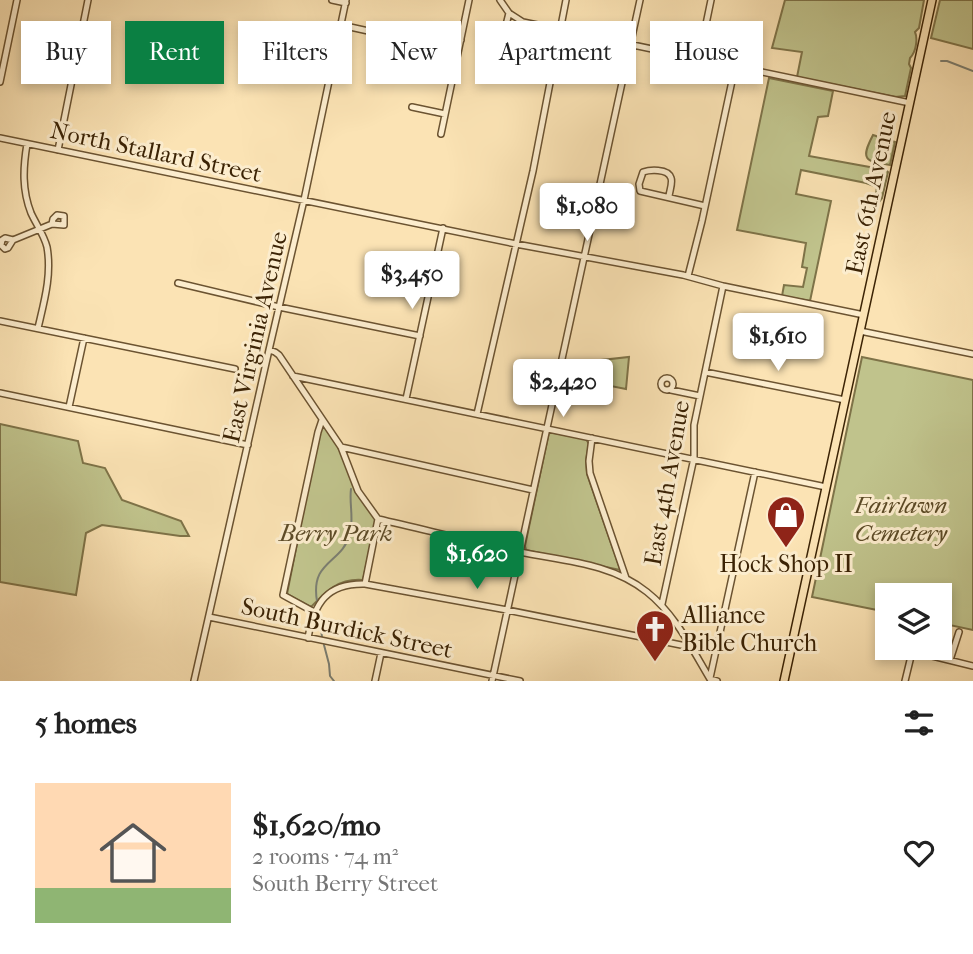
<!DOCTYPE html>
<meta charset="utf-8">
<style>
body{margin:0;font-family:"IM FELL French Canon",serif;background:#f2f2f2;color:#222;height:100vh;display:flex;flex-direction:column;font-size:26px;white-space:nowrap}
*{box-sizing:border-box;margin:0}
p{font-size:23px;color:#767676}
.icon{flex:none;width:38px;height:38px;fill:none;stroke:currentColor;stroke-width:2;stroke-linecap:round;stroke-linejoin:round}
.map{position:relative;height:681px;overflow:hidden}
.side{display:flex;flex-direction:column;background:#fff;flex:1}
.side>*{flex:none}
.guide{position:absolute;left:21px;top:21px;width:931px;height:63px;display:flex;gap:14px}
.controls{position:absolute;left:875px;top:583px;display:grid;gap:14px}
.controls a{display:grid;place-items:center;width:77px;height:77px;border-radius:0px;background:#fff;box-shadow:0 4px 10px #0003;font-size:35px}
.price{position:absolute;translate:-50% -60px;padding:0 16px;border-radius:7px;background:#fff;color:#222;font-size:23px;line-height:46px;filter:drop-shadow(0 2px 4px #0008)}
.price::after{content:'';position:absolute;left:50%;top:42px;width:21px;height:16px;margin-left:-10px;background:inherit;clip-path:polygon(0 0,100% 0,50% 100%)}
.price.selected{background:#0b8043;color:#fff}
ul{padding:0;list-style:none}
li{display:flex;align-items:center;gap:21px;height:175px;padding:0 35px}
li span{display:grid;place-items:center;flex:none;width:196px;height:140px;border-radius:0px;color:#555}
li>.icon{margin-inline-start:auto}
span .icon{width:84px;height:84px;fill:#fffc;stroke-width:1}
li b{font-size:30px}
h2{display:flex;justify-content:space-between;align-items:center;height:84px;padding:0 35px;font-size:30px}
.chip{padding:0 24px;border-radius:0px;background:#fff;box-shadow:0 4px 10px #0003;font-size:24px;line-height:63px}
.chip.selected{background:#0b8043;color:#fff}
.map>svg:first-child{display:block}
</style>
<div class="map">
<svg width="973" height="681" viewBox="0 0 973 681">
<rect width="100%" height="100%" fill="#fbe3b4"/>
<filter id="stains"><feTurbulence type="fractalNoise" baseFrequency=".00286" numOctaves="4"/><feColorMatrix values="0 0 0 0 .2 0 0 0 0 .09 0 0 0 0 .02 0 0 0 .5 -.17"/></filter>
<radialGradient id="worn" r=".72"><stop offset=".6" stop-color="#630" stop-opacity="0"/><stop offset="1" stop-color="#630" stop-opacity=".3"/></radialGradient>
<!-- green -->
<path fill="#c0c38c" stroke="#7e7348" stroke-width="2" d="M785,0H924L919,28L915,32C918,39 916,52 910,58L909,64L911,68L905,96L895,97L797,77L802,52L772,48Z
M940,0H973V49L931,38Z
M769,78L833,91L828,116L818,117L809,156L886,170L888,172L882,198L879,202L875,201L877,187L866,183L801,170L796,194L831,201L810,301L782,296L784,285L803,287L807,268L802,267L806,243L737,230Z
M873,135L895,142L890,165C865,161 860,160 873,135Z
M629,357L626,389L611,386L601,399L590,401L588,384L595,382L593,361Z
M862,357L973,380V630L940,623V595H887V612L812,597Z
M324,422L339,447L357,493L376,519L363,580C339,578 326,591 311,607L287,594L319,432Z
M0,424L78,441L83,463L105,468L122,500L181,521L189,536H180L102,525L86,533L76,595L0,582Z
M549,432L586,439L589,444L586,460L587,474L620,569V570L526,550L525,546Z"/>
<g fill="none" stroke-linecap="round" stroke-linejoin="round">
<!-- stream -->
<path stroke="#7b7e71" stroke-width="2" d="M941,61H947L973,71
M317,601C310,560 342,564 350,534C354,518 349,503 351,489
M319,613L322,637
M324,645L329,664L330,676L334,681"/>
<defs>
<path id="minor" d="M332,0L346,3
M500,0L509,13L523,22L910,103
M341,25L382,34
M428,34L461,40
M699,58L711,0
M420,71L453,78
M493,77L509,13
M0,82L17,0
M412,107L445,114
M441,134L469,0
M0,138L516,244L683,275L723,286L864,315
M27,144C23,168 22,190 31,213C36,224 44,235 47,247C52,275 44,302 38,328
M58,150L88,0
M669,197C669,192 673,183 671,178C668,168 649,170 643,172L639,184L640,191L705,206
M5,238L13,240L8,248L5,249L1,245L2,240Z
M13,240L52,224L53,219L57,215L64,216V225L52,224
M688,276L702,221L735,67
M178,283L279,307L420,336
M0,321L235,369
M860,331L973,354
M269,350L275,352L279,355L341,447L358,491L378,519C426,530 473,542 520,552C564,561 611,563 647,592C675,614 692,649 710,679L717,681
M705,372L845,400
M293,376L826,487
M661 384a6 6 0 1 1 12 0a6 6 0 1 1-12 0Z
M671,390L700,396
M0,393L248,445
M406,399L443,228
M69,407L84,338
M477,414L533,171L566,0
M592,438L589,461L590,473L626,578
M341,447L533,490
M365,584L378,519
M662,604L694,458V425L723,286
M314,612L283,595L318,432L322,420
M209,617L520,681
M308,638C314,603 327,583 365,584L507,610L691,647
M912,651L973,666
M950,660L959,632
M710,678L755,472
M194,681L269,350L304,200L346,0
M375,681L381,653
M492,681L640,0
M905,681L913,648"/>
<path id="major" d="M784,681L932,0"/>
</defs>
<!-- minor casing -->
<use href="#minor" stroke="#6b5331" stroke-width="8"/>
<!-- major casing -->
<use href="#major" stroke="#3b2305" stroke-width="10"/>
<!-- minor -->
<use href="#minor" stroke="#fcedce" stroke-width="5"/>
<!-- major -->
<use href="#major" stroke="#fbe3b4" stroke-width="7"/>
</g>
<!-- icons -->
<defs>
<symbol id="shop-pin" viewBox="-11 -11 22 30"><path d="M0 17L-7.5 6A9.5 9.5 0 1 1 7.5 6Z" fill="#8f2418" stroke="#fcedce"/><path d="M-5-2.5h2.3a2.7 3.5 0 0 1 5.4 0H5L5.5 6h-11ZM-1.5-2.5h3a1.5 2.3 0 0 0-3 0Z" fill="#fff"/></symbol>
<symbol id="church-pin" viewBox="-11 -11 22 30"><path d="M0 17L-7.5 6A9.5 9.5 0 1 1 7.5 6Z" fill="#8f2418" stroke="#fcedce"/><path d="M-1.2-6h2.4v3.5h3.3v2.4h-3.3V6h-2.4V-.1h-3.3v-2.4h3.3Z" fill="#fff"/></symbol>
</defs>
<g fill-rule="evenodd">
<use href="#shop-pin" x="764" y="493" width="44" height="60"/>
<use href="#church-pin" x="633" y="607" width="44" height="60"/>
</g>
<g text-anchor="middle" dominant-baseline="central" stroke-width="6" stroke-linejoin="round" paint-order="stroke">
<!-- street labels -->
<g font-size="24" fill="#3b2305" stroke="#fcedce">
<text transform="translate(156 152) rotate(12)">North Stallard Street</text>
<text transform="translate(871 193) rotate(-78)">East 6th Avenue</text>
<text transform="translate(255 337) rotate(-77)">East Virginia Avenue</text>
<text transform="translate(667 483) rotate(-80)">East 4th Avenue</text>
<text transform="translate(347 628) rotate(12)">South Burdick Street</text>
</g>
<!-- park labels -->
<g font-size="24" font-style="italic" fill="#5c4b27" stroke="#fcedce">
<text x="901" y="505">Fairlawn<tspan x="901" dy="28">Cemetery</tspan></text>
<text x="336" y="533">Berry Park</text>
</g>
<!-- poi labels -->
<g font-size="24" fill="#3b2305" stroke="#fcedce">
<text x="786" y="564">Hock Shop II</text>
<text x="682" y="615" text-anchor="start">Alliance<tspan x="682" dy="28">Bible Church</tspan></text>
</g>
</g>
<rect width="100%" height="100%" filter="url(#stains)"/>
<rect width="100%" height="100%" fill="url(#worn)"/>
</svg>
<div class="controls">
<a><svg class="icon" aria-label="layers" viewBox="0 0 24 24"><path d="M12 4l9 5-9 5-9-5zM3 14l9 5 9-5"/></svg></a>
</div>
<b class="price" style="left:587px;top:243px">$1,080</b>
<b class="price" style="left:412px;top:311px">$3,450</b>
<b class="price" style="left:778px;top:373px">$1,610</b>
<b class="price" style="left:563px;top:419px">$2,420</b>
<b class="price selected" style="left:477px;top:591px">$1,620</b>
<div class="guide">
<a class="chip">Buy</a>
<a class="chip selected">Rent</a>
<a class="chip">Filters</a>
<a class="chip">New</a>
<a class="chip">Apartment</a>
<a class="chip">House</a>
</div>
</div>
<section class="side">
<h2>5 homes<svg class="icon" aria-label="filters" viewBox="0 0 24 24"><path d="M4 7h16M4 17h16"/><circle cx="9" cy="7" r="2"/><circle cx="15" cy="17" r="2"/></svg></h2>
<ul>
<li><span style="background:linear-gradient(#ffd9b3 75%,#8fb573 0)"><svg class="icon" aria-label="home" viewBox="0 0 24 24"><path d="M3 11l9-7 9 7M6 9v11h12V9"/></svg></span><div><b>$1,620/mo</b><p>2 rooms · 74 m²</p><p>South Berry Street</p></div><svg class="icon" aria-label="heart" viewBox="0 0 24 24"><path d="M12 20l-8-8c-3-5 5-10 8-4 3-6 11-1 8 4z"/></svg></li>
</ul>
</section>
